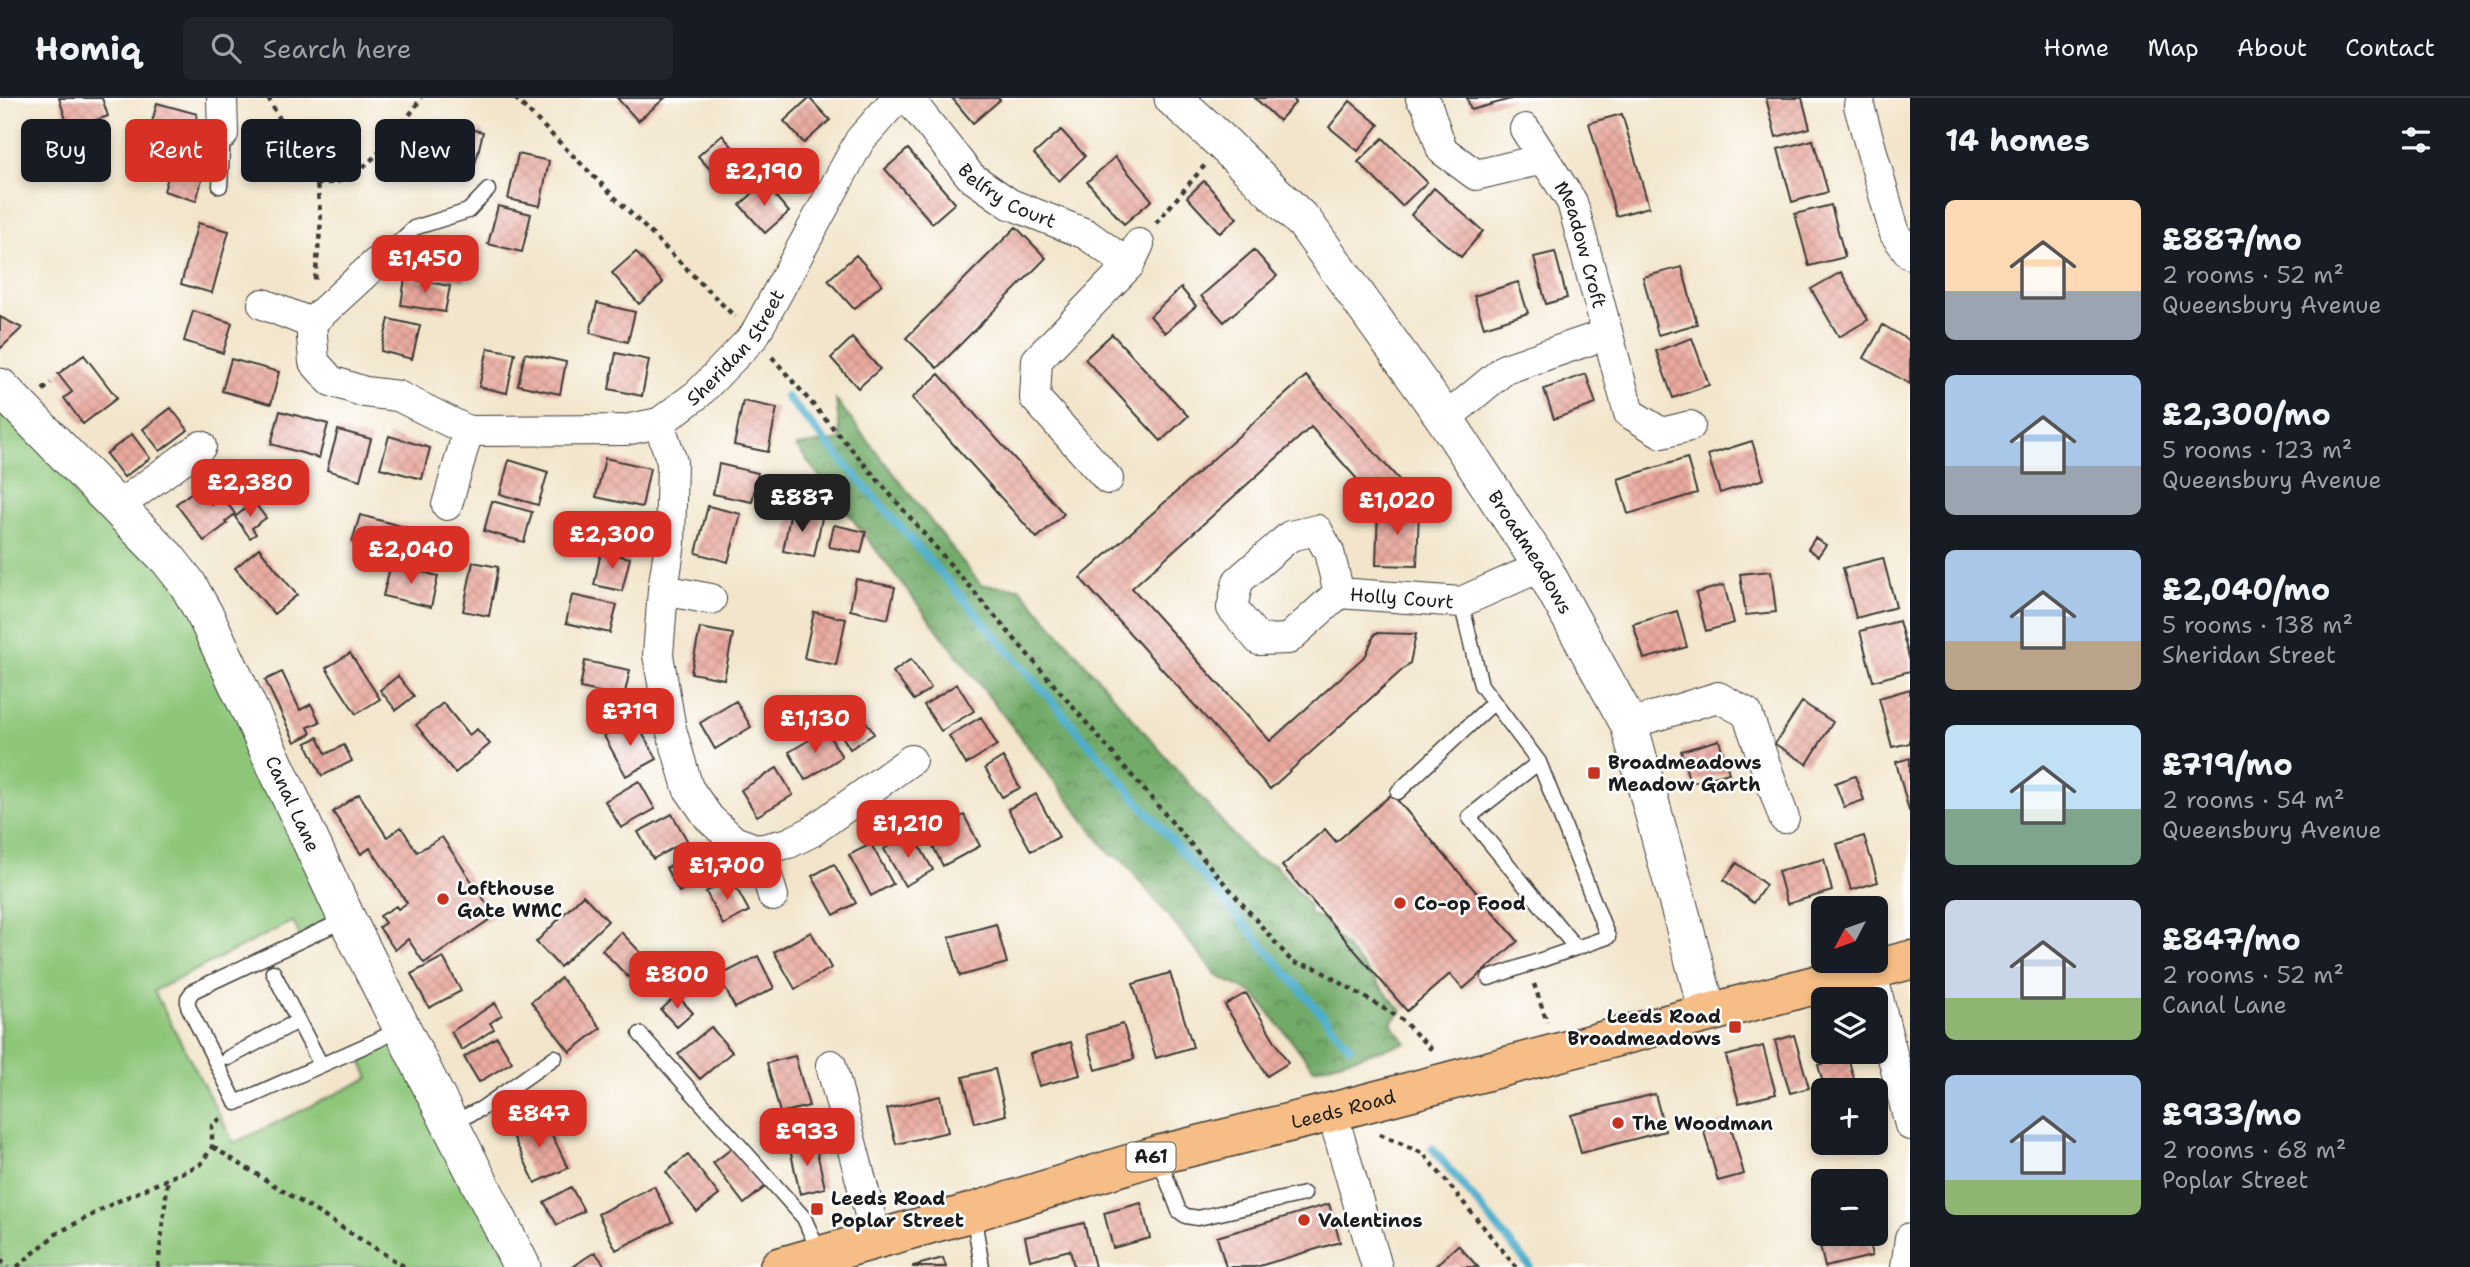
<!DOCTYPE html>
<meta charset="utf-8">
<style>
body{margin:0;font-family:"Shantell Sans",sans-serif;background:#20242c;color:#f1f3f6;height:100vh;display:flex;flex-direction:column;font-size:26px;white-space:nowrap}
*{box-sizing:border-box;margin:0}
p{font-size:23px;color:#9ea1a6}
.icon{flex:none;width:38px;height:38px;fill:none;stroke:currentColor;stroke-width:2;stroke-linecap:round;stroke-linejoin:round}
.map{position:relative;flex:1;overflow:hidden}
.drawer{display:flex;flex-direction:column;background:#171b24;width:560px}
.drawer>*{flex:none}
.banner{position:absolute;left:21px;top:21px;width:665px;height:63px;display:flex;gap:14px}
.needle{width:46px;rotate:229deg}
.tools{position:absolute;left:1811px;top:798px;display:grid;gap:14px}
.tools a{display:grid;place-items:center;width:77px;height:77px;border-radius:10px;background:#171b24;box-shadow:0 4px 10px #0003;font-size:35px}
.price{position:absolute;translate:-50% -60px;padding:0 16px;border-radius:14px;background:#d93025;color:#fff;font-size:23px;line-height:46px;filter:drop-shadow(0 2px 4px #0008)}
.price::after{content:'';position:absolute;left:50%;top:42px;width:21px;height:16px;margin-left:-10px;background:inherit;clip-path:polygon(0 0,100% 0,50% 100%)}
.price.on{background:#222;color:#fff}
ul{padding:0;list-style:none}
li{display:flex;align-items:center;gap:21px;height:175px;padding:0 35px}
li span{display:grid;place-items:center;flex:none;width:196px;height:140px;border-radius:10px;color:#555}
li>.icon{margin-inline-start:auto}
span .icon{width:84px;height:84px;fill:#fffc;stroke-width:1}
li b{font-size:30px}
h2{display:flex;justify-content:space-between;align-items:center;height:84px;padding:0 35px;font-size:30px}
.chip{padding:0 24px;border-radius:10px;background:#171b24;box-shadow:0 4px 10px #0003;font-size:24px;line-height:63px}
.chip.on{background:#d93025;color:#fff}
header{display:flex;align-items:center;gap:42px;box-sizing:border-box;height:98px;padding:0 35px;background:#171b24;border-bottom:2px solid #363941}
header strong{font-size:33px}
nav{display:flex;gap:38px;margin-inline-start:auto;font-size:24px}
.search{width:490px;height:63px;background:#20242c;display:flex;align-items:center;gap:18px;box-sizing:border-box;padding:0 24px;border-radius:10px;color:#9ea1a6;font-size:26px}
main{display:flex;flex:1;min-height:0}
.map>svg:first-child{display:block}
</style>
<header>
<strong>Homiq</strong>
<div class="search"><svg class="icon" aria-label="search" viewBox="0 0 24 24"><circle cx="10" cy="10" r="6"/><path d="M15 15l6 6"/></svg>Search here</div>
<nav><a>Home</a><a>Map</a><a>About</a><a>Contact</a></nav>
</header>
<main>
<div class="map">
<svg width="1910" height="1169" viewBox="0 0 1910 1169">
<defs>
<pattern id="forest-crowns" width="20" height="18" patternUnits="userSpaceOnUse" patternTransform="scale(1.75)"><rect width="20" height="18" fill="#72ab69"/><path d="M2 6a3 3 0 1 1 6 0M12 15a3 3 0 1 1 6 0" fill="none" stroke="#5d8a56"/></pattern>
<pattern id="building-cross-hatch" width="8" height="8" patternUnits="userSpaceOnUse" patternTransform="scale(1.75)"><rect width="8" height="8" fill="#e9a99f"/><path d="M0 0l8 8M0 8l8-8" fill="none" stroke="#c79188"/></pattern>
</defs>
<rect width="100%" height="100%" fill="#fff"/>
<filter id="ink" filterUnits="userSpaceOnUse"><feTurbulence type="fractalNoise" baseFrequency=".0143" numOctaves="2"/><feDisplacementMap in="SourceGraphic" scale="14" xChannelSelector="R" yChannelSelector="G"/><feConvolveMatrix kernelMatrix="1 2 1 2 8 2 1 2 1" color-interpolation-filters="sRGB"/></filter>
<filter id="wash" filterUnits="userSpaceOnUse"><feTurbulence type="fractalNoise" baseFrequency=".00686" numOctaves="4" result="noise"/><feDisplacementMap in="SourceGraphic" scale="28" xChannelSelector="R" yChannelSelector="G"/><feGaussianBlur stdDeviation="1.57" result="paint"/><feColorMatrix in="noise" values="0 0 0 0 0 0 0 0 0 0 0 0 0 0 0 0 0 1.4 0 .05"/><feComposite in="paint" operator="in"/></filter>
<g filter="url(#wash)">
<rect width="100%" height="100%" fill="#f2e5cb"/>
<!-- green -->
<path fill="#8dc679" stroke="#54714a" stroke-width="2" d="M0,289L168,461L346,819L301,841L293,823L154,893L234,1045L369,980L357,954L403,928L522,1169H0Z"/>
<!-- forest -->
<path fill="url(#forest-crowns)" stroke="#476442" stroke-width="2" d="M836,302L981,487L1020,490L1254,761L1275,767L1309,807V815L1322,822L1402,913L1391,925L1406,945L1314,971L1254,896L1217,878L1121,760L1111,757L796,348L841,342Z"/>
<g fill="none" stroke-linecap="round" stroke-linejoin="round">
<!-- stream -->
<path stroke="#4daecc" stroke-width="8" d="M786,298L1034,582L1350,949
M1432,1050L1530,1169"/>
</g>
<g id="blocks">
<!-- building -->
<path fill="url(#building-cross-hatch)" d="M59,0H102L108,18L69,31Z
M617,0H665L638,23Z
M809,0L830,22L804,45L784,23Z
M952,0H998L1000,2L973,25Z
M1255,0H1292L1296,4L1279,23Z
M1467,0H1511V1L1471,12Z
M1766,0H1802L1810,30L1776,39Z
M1350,3L1379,27L1358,53L1329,29Z
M157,5L197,16L190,47L149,36Z
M1622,16L1649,109L1616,118L1589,25Z
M439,24L483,34L474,71L431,60Z
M1061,32L1085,58L1059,83L1034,56Z
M722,37L750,69L727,90L698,58Z
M1383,40L1427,84L1402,108L1358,64Z
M1813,42L1828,94L1792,104L1778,51Z
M908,51L955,105L932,125L885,71Z
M175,54L207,63L196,103L164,93Z
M518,56L549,63L540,108L508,101Z
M1115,59L1152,102L1124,126L1087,84Z
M1204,83L1237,120L1220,135L1187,99Z
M764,85L789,114L765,135L740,107Z
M1434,90L1483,133L1461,159L1411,117Z
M1831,107L1845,159L1809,168L1795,116Z
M498,108L531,116L522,154L488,146Z
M198,125L229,133L212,195L181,186Z
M1016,129L1046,160L937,270L906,240Z
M432,142L471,149L465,183L426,176Z
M1254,152L1277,178L1224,224L1201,198Z
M636,154L663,185L639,206L612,175Z
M1555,154L1567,200L1546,206L1534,159Z
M856,157L882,186L854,211L828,182Z
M1682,169L1697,226L1658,237L1643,179Z
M1841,174L1868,222L1839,239L1811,191Z
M405,180L450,188L445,214L401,207Z
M1518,184L1528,215L1484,229L1474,198Z
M1181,190L1196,208L1165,235L1150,218Z
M597,205L635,214L628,244L590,235Z
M193,213L232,225L223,255L184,243Z
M0,219L22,230L0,251Z
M389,221L420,228L412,261L381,253Z
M1883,227L1910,243V286L1864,260Z
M1112,236L1188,318L1161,343L1085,261Z
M852,240L880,271L858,290L831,260Z
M1692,240L1709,287L1673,300L1656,253Z
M488,250L515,255L507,295L479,289Z
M525,255L566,264L560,296L518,287Z
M616,255L649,262L642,298L609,291Z
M84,257L117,300L83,326L64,300L72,294L58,276Z
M231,261L279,274L271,306L222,293Z
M939,276L1064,416L1037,440L912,300Z
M1586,276L1596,306L1554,321L1544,291Z
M1306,278L1402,385L1379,406L1311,329L1132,490L1270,643L1366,557L1375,535L1416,536L1410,565L1270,691L1080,480Z
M743,303L777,310L768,354L734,347Z
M171,310L188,332L160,353L143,331Z
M280,313L328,326L319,360L271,346Z
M338,332L371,341L360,382L327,372Z
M132,336L150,360L124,379L106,356Z
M389,338L430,350L422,381L380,370Z
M1752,343L1764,381L1720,395L1708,357Z
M605,360L650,370L642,409L596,399Z
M1687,360L1697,395L1628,416L1618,381Z
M509,362L548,374L538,407L500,396Z
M719,366L758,375L752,404L713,396Z
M199,389L212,407L223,399L235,416L225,424L227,426L204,443L176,406Z
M492,403L532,414L524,444L484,433Z
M254,404L266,420L252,430L256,436L250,440L235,419Z
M708,408L741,416L728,464L696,455Z
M1378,409L1419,411L1417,468L1376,467Z
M791,413L822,420L814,459L783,453Z
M360,417L408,430L401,457L352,444Z
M834,427L866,434L861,455L829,449Z
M1815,440L1826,447L1818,458L1808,451Z
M259,450L297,497L274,516L235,470Z
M601,454L630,460L622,493L594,487Z
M1883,460L1896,509L1856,520L1843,470Z
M473,464L498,469L489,518L463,513Z
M391,466L438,478L431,509L383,498Z
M1771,473L1776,514L1746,517L1740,476Z
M856,481L895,489L888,521L850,512Z
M1724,487L1734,525L1706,533L1696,495Z
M572,497L617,507L610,535L566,525Z
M1677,513L1687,549L1644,561L1633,526Z
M814,514L846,521L836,567L804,560Z
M1899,523L1910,563V573L1873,583L1860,533Z
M700,530L733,536L724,581L691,575Z
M350,555L380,601L356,616L326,570Z
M911,561L931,590L914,602L893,574Z
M585,563L630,572L624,599L580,590Z
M282,574L300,612L311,606L320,624L308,629L311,636L295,644L265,582Z
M398,578L414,598L396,612L380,592Z
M957,586L974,613L941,633L924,607Z
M1910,591V645L1892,649L1879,600Z
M736,603L751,629L715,651L700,625Z
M853,603L874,636L850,651L830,618Z
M1802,604L1833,624L1807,666L1775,646Z
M443,605L469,637L477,631L490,646L455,675L416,627Z
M981,619L997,647L966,666L949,638Z
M634,621L657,661L626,678L604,638Z
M826,632L842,659L805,682L789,654Z
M318,639L326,656L344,647L352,663L322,678L306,645Z
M1719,642L1729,675L1690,685L1681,653Z
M1003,659L1020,690L1002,699L985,670Z
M1910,660V713H1909L1896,664Z
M777,670L793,697L757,718L741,692Z
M1855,678L1864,702L1844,709L1835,685Z
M639,683L655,711L621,730L605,703Z
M359,696L387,739L401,729L417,754L442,739L495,818L424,865L408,841L395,852L379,829L385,825L380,818L396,808L398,811L407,805L370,750L361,756L333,714Z
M1036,696L1059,739L1031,753L1008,711Z
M1392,696L1518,843L1463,891L1450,876L1407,913L1282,768L1325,731L1336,744Z
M672,716L687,742L653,761L638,734Z
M964,717L980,748L943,768L927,737Z
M912,735L933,772L905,788L884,751Z
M1864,738L1878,784L1851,792L1837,746Z
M871,746L893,786L871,798L849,757Z
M705,750L717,773L679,794L666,770Z
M1824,761L1832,793L1787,806L1778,773Z
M1737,765L1766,787L1753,805L1724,782Z
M834,766L856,805L834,817L812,778Z
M731,780L749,813L723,827L706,794Z
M583,797L608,823L560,869L536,844Z
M996,826L1007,865L960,878L949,839Z
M621,834L647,861L628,879L602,852Z
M811,834L831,870L795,891L774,854Z
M758,858L774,890L735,910L719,878Z
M443,859L461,893L429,910L411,876Z
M1170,875L1193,949L1156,960L1133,886Z
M561,880L601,930L570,954L531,904Z
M1246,895L1288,965L1267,978L1225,907Z
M677,897L693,915L677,929L661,912Z
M495,905L502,917L490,925L494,931L462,952L451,934Z
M1123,926L1134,961L1096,972L1086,937Z
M711,929L732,954L700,981L678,956Z
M1794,937L1809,990L1790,995L1775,943Z
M497,939L512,964L479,984L464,959Z
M1071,944L1080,977L1039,988L1030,956Z
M1763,948L1776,996L1739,1005L1726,958Z
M795,958L809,1008L780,1015L767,965Z
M1848,959L1857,992H1825L1818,967Z
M995,971L1006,1017L975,1025L963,979Z
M1655,996L1665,1033L1581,1055L1571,1017Z
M940,998L948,1034L896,1046L887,1011Z
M543,1018L568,1070L535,1085L511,1034Z
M1729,1022L1744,1076L1718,1083L1703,1030Z
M815,1045L825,1090L800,1096L790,1051Z
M735,1048L766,1088L744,1106L713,1065Z
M688,1057L719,1097L697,1114L666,1074Z
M654,1088L672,1124L616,1152L598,1116Z
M571,1089L584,1113L557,1127L544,1104Z
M1141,1105L1150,1140L1113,1150L1104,1115Z
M1329,1106L1340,1144L1256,1169H1226L1217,1139Z
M1824,1111V1136H1867L1872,1158L1825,1169L1812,1114Z
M1084,1125L1095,1169H1074L1070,1152L1030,1162L1025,1139Z
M1458,1147L1478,1169H1434Z
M595,1154L606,1169H573L584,1161Z
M943,1160L946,1169H913V1168Z"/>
</g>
</g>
<g filter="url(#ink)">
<use href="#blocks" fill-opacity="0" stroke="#3c3a36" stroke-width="2"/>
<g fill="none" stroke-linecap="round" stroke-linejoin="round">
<defs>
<path id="service" d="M220,88L223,36
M376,165L414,130L468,113L488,92
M1461,504L1481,587L1539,664L1608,839L1489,880
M1539,664L1469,719L1576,850
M1398,694L1494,604
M346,821L193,893L188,900V908L236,1005L378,942L402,929
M273,874L321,967
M640,936L804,1120L820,1156
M228,960L298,923
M451,1025L481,1011L555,959
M1158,1058L1179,1113L1186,1118L1198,1120L1304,1096
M973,1115L982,1169"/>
<g id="minor">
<path d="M222,0L223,36"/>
<path id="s1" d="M908,0L971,79L1010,106L1086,136L1129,167"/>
<path d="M1421,0L1427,7L1442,52L1476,77L1543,61"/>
<path d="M1860,0L1859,8L1895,136L1910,156"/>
<path id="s2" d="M1525,31L1572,104L1629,315L1662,335L1690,328"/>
<path id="s3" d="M263,206L311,225L314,264L331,283L365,294L398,298L468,333L625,332L659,325L698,296L754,238L860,42L897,0"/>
<path d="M311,225L376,165"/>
<path d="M1445,321L1505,271L1607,236"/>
<path d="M659,325L672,364L670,445L663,492L658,557L671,631L688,690L709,720L734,743L759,752L789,745L811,734L911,662"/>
<path d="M1108,381L1035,300L1037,262L1129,167L1139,146"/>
<path d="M447,407L468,333"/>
<path d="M117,409L201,348"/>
<path d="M663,492L711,501"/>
<path id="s4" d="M1339,495L1329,454L1317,432L1290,438L1238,483L1232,510L1259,542L1288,541L1339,495L1461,504L1542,468"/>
<path d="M1629,626L1718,599L1747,615L1784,720"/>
<path d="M759,752L773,798"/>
<path d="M1871,872L1910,1027"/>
<path d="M831,967L876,1140"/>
<path d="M1332,1014L1377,1169"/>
<path d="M1906,1169L1910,1140"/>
</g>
<g id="tertiary">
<path id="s5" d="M1173,0L1223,45L1305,125L1445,321L1542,468L1629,626L1708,915"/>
<path id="s6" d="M0,289L168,461L187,485L207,521L346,819L522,1169"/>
</g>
<g id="primary">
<path id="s7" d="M779,1169L973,1114L1158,1057L1332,1014L1910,862"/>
</g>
</defs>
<!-- service casing -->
<use href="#service" stroke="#3c3a36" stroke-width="17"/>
<!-- minor casing -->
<use href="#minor" stroke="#3c3a36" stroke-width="32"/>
<!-- tertiary casing -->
<use href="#tertiary" stroke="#3c3a36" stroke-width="39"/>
<!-- primary casing -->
<use href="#primary" stroke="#3c3a36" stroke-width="41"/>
<!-- path -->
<path stroke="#3c3a36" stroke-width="4.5" stroke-dasharray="5 5" stroke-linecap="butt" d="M268,0L317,86L321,123L315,182
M515,0L735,219
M317,86C324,85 332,85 339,83C369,74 405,25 421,0
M1156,125L1205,67
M772,259L1293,865L1314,869L1400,920L1433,953
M43,292L51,285
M1534,886L1547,924
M1380,1036L1424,1056L1516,1169
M213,1049L405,1169
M0,1162L8,1169
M17,1169L56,1136L114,1105L201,1066L212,1049V1028L223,1018
M158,1169L168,1080"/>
<!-- service -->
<use href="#service" stroke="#fff" stroke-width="14"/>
<!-- minor -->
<use href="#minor" stroke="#fff" stroke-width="30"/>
<!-- tertiary -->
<use href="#tertiary" stroke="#fff" stroke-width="37"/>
<!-- primary -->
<use href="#primary" stroke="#f6be86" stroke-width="38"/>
</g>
</g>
<!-- markers -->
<g fill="#c8321e" stroke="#fff" stroke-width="2.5">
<rect x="1587" y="668" width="14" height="14" rx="3.5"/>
<circle cx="443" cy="801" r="7"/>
<circle cx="1400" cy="805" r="7"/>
<rect x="1728" y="922" width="14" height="14" rx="3.5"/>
<circle cx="1618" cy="1025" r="7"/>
<rect x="810" y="1104" width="14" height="14" rx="3.5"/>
<circle cx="1304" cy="1122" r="7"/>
</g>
<g text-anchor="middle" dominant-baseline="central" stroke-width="5" stroke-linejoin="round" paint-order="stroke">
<!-- shield labels -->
<rect fill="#fff" stroke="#606060" stroke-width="2" x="1126.5" y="1044.5" width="49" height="29" rx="5"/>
<g font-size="18" font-weight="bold" fill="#1c1c1c">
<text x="1151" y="1059">A61</text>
</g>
<!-- street labels -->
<g font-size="19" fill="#1c1c1c" stroke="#fff">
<text stroke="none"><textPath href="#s1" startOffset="142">Belfry Court</textPath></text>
<text stroke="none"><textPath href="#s2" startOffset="130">Meadow Croft</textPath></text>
<text stroke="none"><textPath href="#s3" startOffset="564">Sheridan Street</textPath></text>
<text stroke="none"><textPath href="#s5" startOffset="581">Broadmeadows</textPath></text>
<text stroke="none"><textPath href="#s4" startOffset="394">Holly Court</textPath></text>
<text stroke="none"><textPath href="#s6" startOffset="516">Canal Lane</textPath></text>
<text stroke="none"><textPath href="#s7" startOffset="586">Leeds Road</textPath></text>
</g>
<!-- poi labels -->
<g font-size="19" font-weight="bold" fill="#1c1c1c" stroke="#fff" text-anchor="start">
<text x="1608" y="664">Broadmeadows<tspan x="1608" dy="22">Meadow Garth</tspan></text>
<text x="457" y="790">Lofthouse<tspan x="457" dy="22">Gate WMC</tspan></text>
<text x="1414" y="805">Co-op Food</text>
<text x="1721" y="918" text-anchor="end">Leeds Road<tspan x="1721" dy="22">Broadmeadows</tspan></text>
<text x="1632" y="1025">The Woodman</text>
<text x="831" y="1100">Leeds Road<tspan x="831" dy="22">Poplar Street</tspan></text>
<text x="1318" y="1122">Valentinos</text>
</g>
</g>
</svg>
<div class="tools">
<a><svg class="needle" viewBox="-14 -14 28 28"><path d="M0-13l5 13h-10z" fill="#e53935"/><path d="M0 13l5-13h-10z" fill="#9ea1a6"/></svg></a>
<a><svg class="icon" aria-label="layers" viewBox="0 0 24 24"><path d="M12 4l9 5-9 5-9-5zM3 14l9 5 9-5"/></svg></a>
<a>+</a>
<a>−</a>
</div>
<b class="price" style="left:764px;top:110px">£2,190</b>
<b class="price" style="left:425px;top:197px">£1,450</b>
<b class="price" style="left:250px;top:421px">£2,380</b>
<b class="price on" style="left:802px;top:436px">£887</b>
<b class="price" style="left:1397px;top:439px">£1,020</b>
<b class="price" style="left:612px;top:473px">£2,300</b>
<b class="price" style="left:411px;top:488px">£2,040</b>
<b class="price" style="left:630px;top:650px">£719</b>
<b class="price" style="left:815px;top:657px">£1,130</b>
<b class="price" style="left:908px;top:762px">£1,210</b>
<b class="price" style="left:727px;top:804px">£1,700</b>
<b class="price" style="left:677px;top:913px">£800</b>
<b class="price" style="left:539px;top:1052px">£847</b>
<b class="price" style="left:807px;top:1070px">£933</b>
<div class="banner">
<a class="chip">Buy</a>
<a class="chip on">Rent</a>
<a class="chip">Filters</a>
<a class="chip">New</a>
</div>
</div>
<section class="drawer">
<h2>14 homes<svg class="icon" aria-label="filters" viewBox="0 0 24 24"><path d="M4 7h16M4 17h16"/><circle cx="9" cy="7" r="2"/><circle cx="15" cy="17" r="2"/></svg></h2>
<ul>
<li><span style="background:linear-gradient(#ffd9b3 65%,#9aa5b1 0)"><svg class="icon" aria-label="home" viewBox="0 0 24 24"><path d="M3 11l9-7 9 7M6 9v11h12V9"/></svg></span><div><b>£887/mo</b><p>2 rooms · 52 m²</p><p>Queensbury Avenue</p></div></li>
<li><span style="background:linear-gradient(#a9c7e8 65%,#9aa5b1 0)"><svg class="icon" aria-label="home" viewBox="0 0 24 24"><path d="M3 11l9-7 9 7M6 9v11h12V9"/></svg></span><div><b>£2,300/mo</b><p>5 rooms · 123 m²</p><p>Queensbury Avenue</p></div></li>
<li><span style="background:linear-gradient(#a9c7e8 65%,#b9a48a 0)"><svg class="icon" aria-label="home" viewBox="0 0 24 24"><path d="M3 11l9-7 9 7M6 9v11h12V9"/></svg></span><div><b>£2,040/mo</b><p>5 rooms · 138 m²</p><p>Sheridan Street</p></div></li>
<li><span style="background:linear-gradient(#bfe0f5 60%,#7fa58c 0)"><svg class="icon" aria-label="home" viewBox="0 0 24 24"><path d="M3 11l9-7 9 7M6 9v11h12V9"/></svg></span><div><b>£719/mo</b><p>2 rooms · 54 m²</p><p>Queensbury Avenue</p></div></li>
<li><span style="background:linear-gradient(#c9d6e8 70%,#8fb573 0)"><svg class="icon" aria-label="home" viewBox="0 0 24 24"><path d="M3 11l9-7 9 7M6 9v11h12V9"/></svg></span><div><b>£847/mo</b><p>2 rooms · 52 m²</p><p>Canal Lane</p></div></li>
<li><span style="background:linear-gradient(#a9c7e8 75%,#8fb573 0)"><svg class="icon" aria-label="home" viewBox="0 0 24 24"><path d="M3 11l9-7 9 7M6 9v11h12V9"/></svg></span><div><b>£933/mo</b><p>2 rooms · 68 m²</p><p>Poplar Street</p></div></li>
</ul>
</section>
</main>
